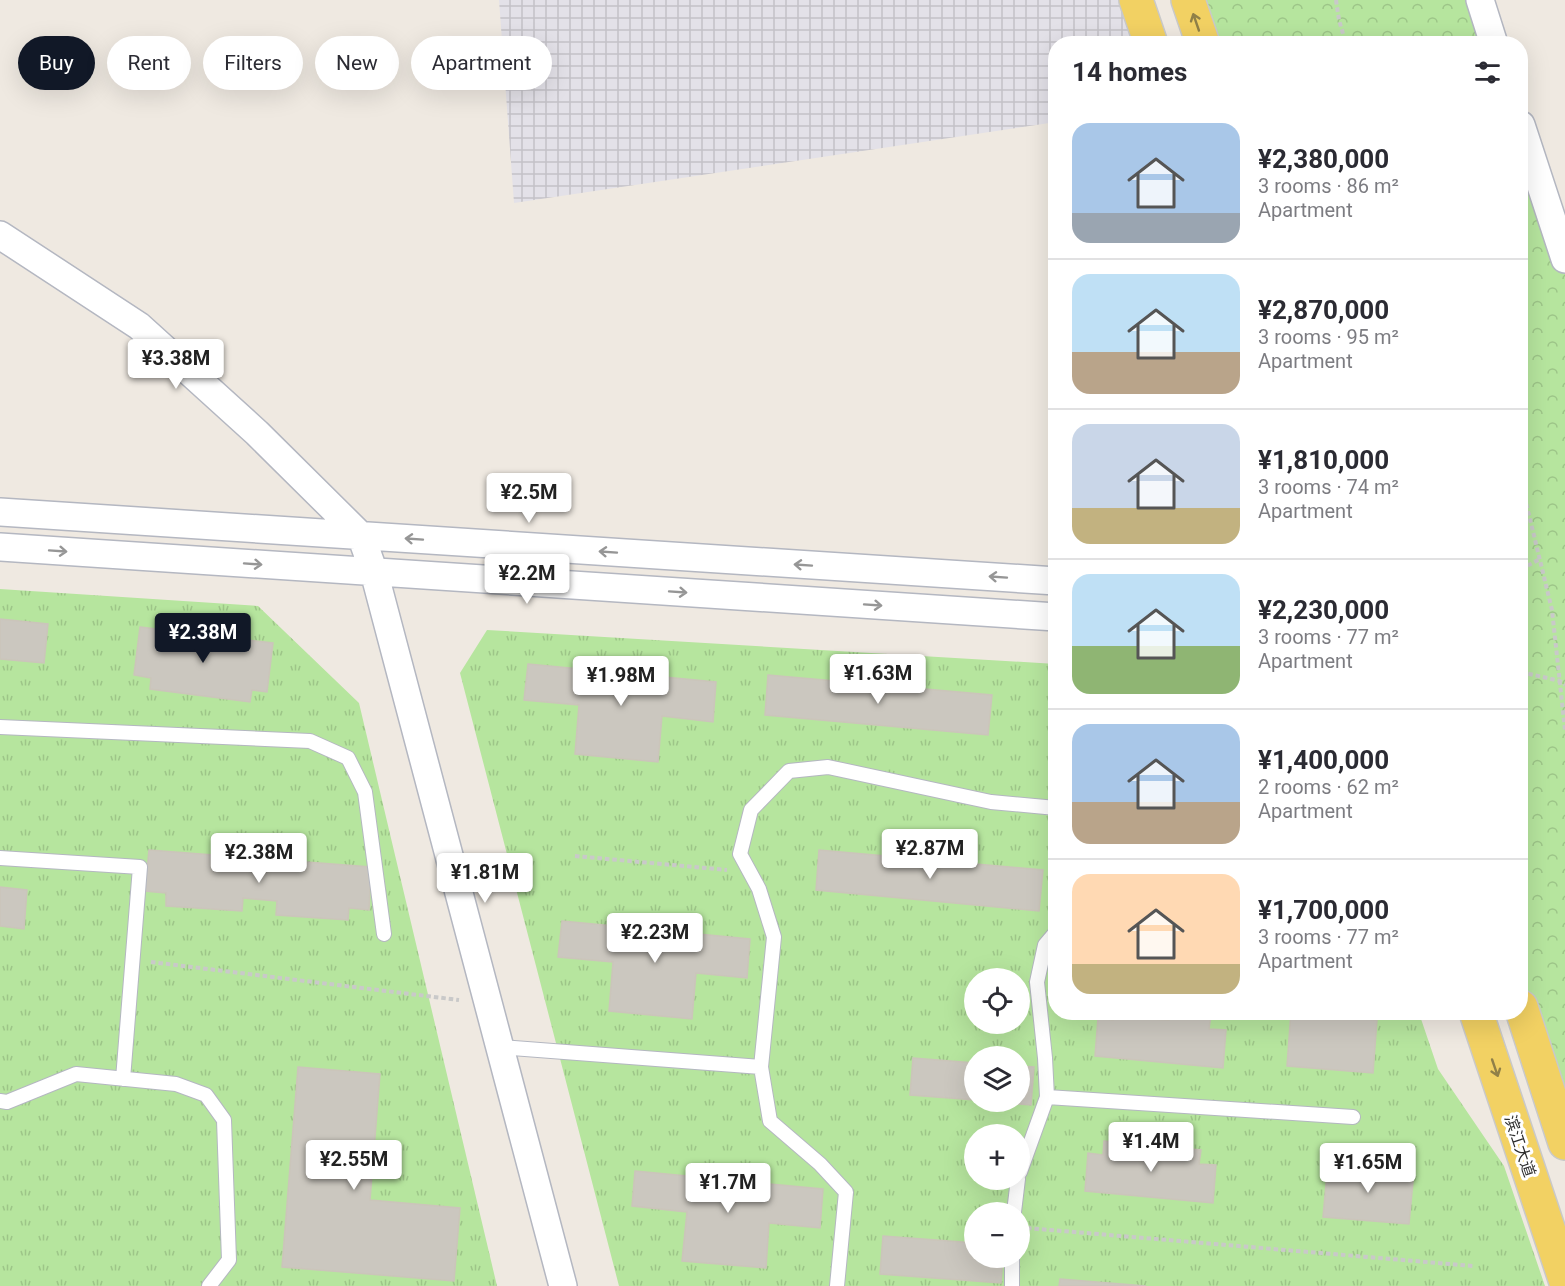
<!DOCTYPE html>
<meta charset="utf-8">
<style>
body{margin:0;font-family:Roboto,"Noto Sans SC",sans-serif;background:#f2f2f3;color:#2b2b33;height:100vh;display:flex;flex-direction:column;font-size:22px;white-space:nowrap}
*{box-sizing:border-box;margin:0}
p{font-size:20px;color:#7c7c81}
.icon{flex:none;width:33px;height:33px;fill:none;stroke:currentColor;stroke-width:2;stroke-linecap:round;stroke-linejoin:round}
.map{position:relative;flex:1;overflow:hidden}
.panel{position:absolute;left:1048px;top:36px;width:480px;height:984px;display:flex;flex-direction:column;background:#fff;border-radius:24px;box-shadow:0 6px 24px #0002}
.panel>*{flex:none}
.guide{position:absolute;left:18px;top:36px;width:570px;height:54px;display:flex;gap:12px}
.controls{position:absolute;left:964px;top:968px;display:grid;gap:12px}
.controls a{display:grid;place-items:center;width:66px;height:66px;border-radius:50%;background:#fff;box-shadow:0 6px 24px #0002;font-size:30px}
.price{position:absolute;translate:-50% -51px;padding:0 14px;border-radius:6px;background:#fff;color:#222;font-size:20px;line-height:39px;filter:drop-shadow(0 2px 3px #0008)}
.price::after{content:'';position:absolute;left:50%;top:36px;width:18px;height:14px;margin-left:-9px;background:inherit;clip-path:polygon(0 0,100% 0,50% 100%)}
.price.current{background:#111827;color:#fff}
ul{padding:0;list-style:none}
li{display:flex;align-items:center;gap:18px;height:150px;padding:0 24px}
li+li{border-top:2px solid #e1e1e2}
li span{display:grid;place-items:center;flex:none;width:168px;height:120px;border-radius:18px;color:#555}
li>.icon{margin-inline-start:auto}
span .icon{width:72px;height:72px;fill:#fffc;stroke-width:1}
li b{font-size:26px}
h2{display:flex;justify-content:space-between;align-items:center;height:72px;padding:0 24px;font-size:26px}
.chip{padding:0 21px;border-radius:27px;background:#fff;box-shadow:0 6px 24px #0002;font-size:21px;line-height:54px}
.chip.current{background:#111827;color:#fff}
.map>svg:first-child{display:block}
</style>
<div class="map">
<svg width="1565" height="1286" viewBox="0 0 1565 1286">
<defs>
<pattern id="industrial-grid" width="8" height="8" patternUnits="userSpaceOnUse" patternTransform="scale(1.5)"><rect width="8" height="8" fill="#e3e1e8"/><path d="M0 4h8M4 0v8" fill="none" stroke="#c3c1c7"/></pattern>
<pattern id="grass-tufts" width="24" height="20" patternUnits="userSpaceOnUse" patternTransform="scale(1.5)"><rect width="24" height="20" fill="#b6e59e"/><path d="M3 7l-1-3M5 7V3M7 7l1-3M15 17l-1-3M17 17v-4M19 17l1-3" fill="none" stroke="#9dc588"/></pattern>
<pattern id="park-crowns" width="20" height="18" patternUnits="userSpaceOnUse" patternTransform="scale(1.5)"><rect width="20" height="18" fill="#b6e59e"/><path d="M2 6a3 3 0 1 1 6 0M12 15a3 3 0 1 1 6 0" fill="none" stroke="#9dc588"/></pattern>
</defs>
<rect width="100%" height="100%" fill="#efe9e1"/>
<!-- industrial -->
<path fill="url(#industrial-grid)" d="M499,0H1136L1151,43L1056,44V122L514,203Z"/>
<!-- grass -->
<path fill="url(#grass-tufts)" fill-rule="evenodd" d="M0,589L258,606L359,703L497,1286H0Z
M487,630L1056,664V1012L1419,1013L1438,1069L1504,1166L1545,1286H619L460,673ZM975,978H1020V1023H975ZM975,1056H1020V1101H975ZM975,1134H1020V1179H975ZM975,1212H1020V1257H975Z"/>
<!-- park -->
<path fill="url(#park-crowns)" d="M1188,0H1480L1494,43H1203Z
M1521,125L1565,259V1143L1521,1007Z"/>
<!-- building -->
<path fill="#cbc7bf" stroke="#cbc5ba" stroke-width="1.5" d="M0,619L48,624L44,663L0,659Z
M140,627L273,643L267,692L252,690L250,702L150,689L151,678L134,675Z
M528,664L716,682L713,722L662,716L658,762L575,754L579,705L524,700Z
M768,675L992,695L988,735L765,715Z
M149,850L371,867L369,910L349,908L348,920L276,915L277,901L243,898L242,911L166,906V893L145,891Z
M819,850L1043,870L1039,911L816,890Z
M0,887L27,890L24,929L0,926Z
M562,921L750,939L747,978L696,973L692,1019L609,1011L613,962L558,957Z
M1114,1012H1154L1153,1019L1169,1020L1170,1012L1211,1015L1209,1029L1226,1030L1223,1068L1095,1056L1098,1018L1113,1020Z
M1291,1012L1377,1020L1373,1073L1287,1066Z
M913,1058L975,1063V1100L910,1095Z
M1020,1066L1034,1067L1031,1105L982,1101H1020Z
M298,1067L380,1074L370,1200L460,1208L454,1281L282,1267Z
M1104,1141L1144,1145V1154L1159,1155L1160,1146L1201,1150L1199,1164L1216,1165L1213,1203L1085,1191L1088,1153L1103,1155Z
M1328,1163L1414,1171L1409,1224L1323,1217Z
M635,1171L823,1189L820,1228L769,1223L766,1268L682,1261L687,1212L632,1206Z
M883,1236L975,1243V1257H1003L1001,1283L880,1274Z
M1060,1279L1146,1286H1059Z"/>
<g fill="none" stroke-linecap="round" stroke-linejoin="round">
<defs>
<path id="service" d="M0,727L310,741L348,758L365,792L384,934
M0,858L140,867L123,1079
M500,1047L761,1067L770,1121L820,1164L846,1192L837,1286
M761,1067L774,937L759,889L740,854L751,810L789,771L828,767L991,802L1056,808
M1047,1097L1353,1117
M0,1101L7,1102L76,1074L176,1084L206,1095L224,1120L229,1260L209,1286
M1020,1172L1047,1097L1045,1058L1037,982L1045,945L1056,932
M1014,1212L1018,1179
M1012,1286V1257"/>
<path id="minor" d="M1480,0L1494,44
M1521,125L1565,259
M0,235L139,326L257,433L361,536L374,572L563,1286
M0,512L1056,581
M0,547L1056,617"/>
<path id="primary" d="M1136,0L1151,44
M1188,0L1203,44
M1521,1007L1565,1143
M1476,1012L1565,1279"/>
</defs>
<!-- service casing -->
<use href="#service" stroke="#b4b7c1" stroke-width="16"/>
<!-- minor casing -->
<use href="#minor" stroke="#b4b7c1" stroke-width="30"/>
<!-- primary casing -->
<use href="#primary" stroke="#c9c9c9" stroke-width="36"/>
<!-- path -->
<path stroke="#c9c9c9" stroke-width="4" stroke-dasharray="4.5 3" stroke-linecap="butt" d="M1336,0L1339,20L1346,44
M1521,482L1552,610L1565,730
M1521,569L1540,559
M1521,672L1560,681L1565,685
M575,856L727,870
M151,962L459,1000
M1027,1228L1473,1266"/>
<!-- service -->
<use href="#service" stroke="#fff" stroke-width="14"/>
<!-- minor -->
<use href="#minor" stroke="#fff" stroke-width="27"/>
<!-- primary -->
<use href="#primary" stroke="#f2d163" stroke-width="33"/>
</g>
<!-- one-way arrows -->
<defs><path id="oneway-shaft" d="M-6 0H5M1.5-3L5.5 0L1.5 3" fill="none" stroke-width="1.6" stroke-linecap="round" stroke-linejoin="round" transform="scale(1.5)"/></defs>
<g stroke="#908048">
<use href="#oneway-shaft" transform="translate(1196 22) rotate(-109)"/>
<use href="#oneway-shaft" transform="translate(1495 1068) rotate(71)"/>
</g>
<g stroke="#969696">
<use href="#oneway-shaft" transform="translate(414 539) rotate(-176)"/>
<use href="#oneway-shaft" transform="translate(58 551) rotate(4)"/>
<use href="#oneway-shaft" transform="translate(608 552) rotate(-176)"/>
<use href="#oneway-shaft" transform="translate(253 564) rotate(4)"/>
<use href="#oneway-shaft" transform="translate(803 565) rotate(-176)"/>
<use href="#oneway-shaft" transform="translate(998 577) rotate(-176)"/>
<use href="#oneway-shaft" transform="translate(678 592) rotate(4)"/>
<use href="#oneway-shaft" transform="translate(873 605) rotate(4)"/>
</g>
<g text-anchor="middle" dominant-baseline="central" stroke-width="6" stroke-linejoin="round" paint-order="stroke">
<!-- street labels -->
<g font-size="16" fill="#2e2e2e" stroke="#fff">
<text transform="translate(1520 1146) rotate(71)">滨江大道</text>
</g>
</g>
</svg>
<div class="controls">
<a><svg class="icon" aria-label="locate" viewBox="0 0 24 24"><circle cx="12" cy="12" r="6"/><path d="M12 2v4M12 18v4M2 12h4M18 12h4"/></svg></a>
<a><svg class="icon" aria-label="layers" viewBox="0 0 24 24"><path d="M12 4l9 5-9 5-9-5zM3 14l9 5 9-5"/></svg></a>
<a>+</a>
<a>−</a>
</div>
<b class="price" style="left:176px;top:390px">¥3.38M</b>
<b class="price" style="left:529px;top:524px">¥2.5M</b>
<b class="price" style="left:527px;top:605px">¥2.2M</b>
<b class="price current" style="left:203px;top:664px">¥2.38M</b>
<b class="price" style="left:878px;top:705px">¥1.63M</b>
<b class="price" style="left:621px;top:707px">¥1.98M</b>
<b class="price" style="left:930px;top:880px">¥2.87M</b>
<b class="price" style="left:259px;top:884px">¥2.38M</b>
<b class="price" style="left:485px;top:904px">¥1.81M</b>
<b class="price" style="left:655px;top:964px">¥2.23M</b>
<b class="price" style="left:1151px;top:1173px">¥1.4M</b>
<b class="price" style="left:354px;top:1191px">¥2.55M</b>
<b class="price" style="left:1368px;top:1194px">¥1.65M</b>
<b class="price" style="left:728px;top:1214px">¥1.7M</b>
<div class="guide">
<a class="chip current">Buy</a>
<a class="chip">Rent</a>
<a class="chip">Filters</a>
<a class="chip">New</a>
<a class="chip">Apartment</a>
</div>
<section class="panel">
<h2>14 homes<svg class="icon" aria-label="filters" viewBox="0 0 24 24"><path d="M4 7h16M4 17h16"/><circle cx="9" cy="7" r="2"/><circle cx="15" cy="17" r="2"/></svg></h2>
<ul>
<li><span style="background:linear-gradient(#a9c7e8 75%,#9aa5b1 0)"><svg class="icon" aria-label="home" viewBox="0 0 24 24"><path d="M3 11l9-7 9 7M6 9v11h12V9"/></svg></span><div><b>¥2,380,000</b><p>3 rooms · 86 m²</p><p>Apartment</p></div></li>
<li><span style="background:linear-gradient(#bfe0f5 65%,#b9a48a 0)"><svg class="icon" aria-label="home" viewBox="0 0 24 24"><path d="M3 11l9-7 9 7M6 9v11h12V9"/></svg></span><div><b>¥2,870,000</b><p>3 rooms · 95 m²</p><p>Apartment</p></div></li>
<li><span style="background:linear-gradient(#c9d6e8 70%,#c2b280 0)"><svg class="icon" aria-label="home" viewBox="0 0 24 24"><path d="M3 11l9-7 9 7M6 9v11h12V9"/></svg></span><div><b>¥1,810,000</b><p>3 rooms · 74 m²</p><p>Apartment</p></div></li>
<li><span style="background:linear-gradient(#bfe0f5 60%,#8fb573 0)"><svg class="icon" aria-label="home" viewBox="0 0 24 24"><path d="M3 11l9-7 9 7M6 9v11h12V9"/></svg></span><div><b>¥2,230,000</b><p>3 rooms · 77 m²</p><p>Apartment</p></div></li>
<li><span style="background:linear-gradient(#a9c7e8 65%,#b9a48a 0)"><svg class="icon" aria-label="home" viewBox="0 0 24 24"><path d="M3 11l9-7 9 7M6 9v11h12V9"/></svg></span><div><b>¥1,400,000</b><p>2 rooms · 62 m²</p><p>Apartment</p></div></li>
<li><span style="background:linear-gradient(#ffd9b3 75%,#c2b280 0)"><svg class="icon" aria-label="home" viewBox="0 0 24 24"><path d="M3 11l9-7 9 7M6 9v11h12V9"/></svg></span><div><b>¥1,700,000</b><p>3 rooms · 77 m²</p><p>Apartment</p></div></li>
</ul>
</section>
</div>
